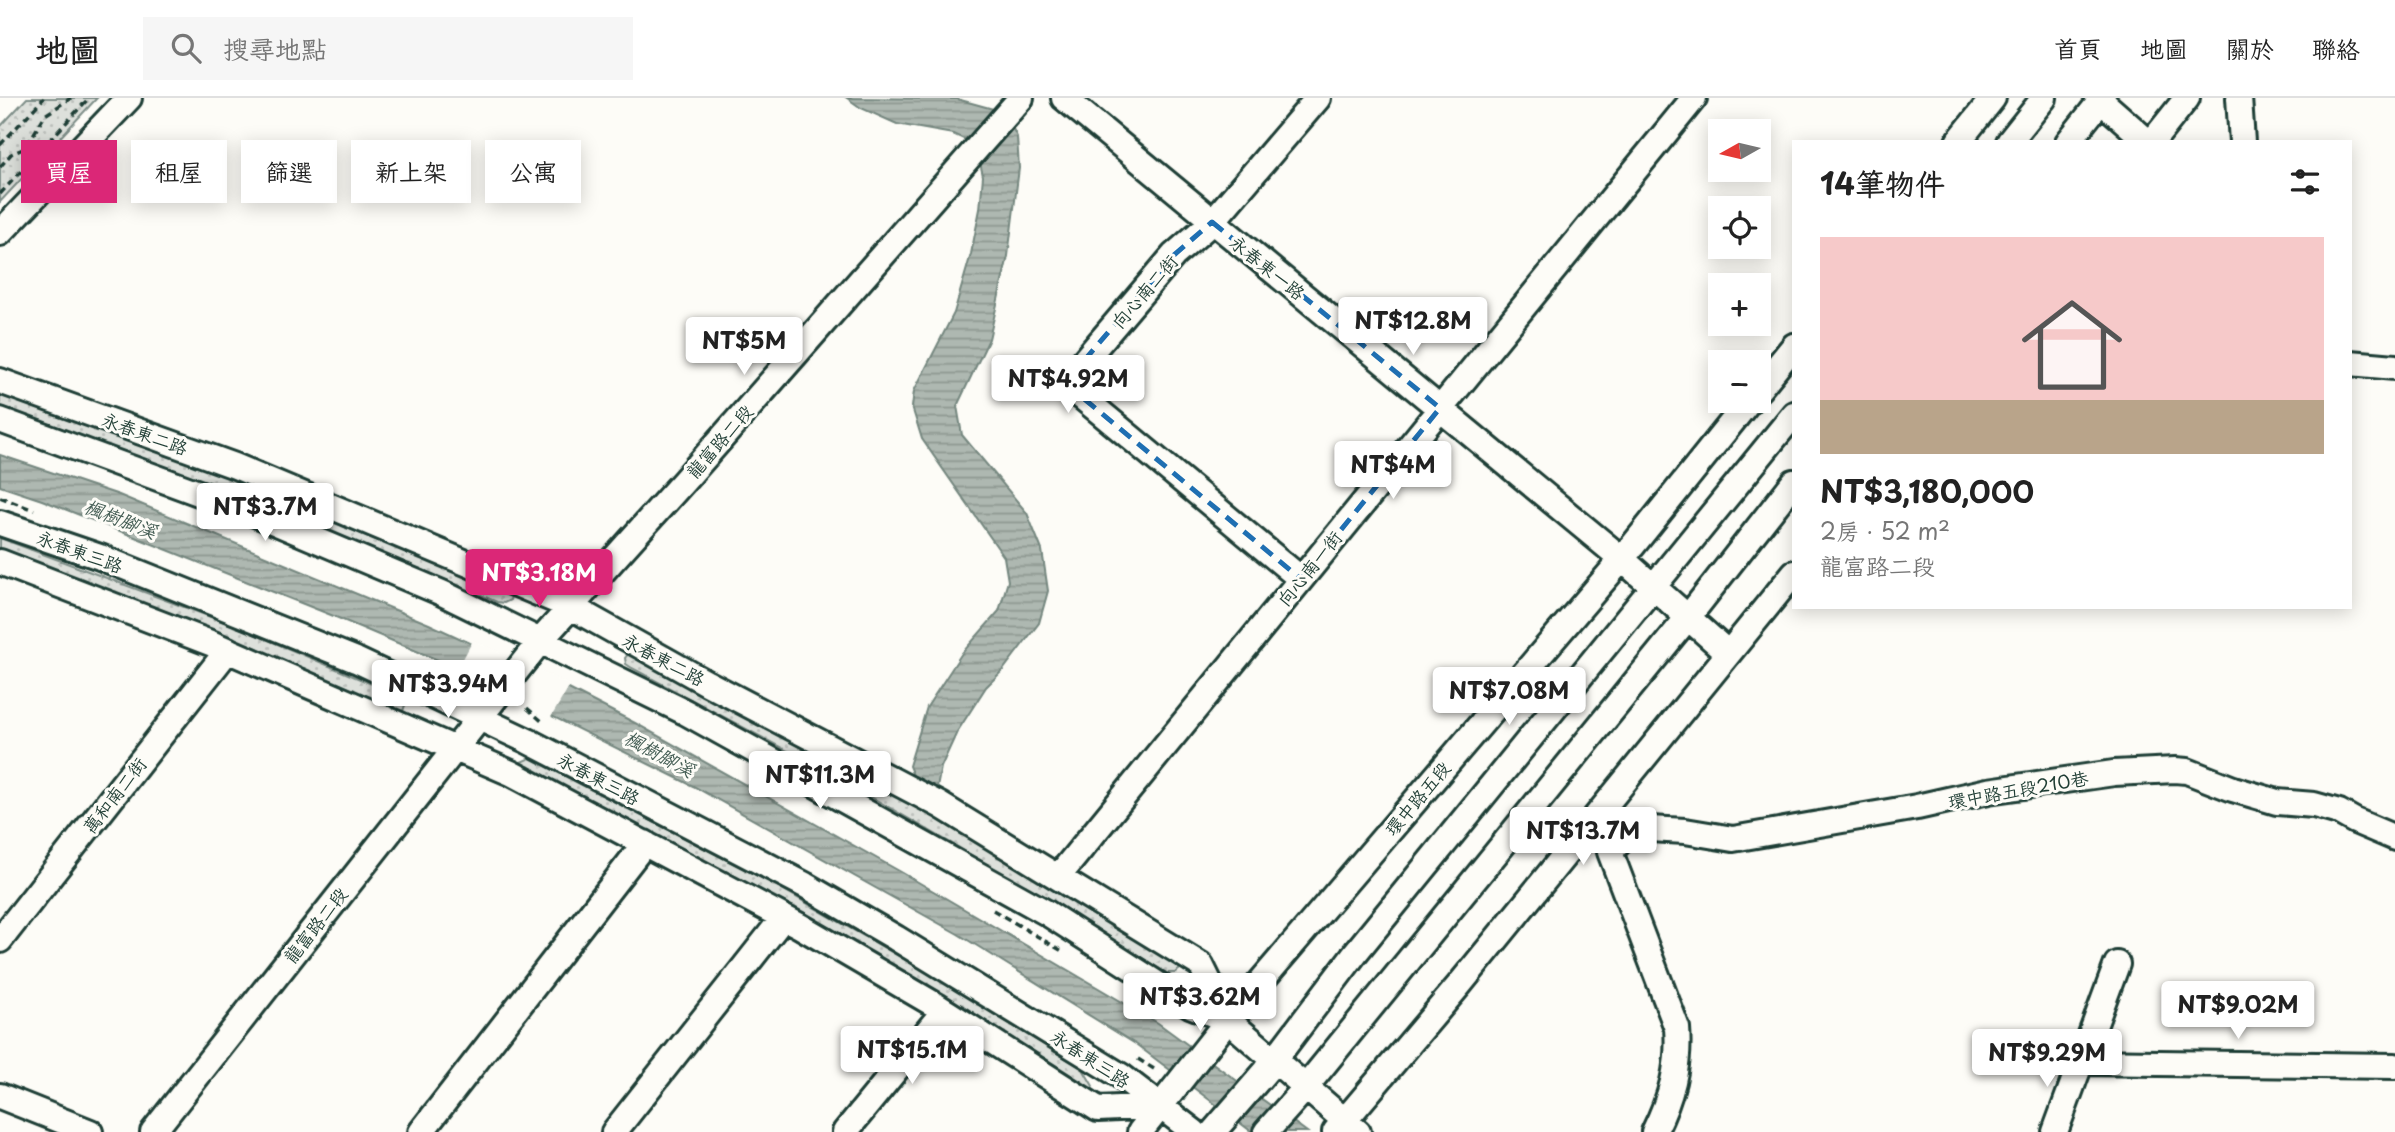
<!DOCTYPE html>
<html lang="zh-TW">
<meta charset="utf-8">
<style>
body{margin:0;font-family:"Playpen Sans","LXGW WenKai TC",sans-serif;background:#f6f6f6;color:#222;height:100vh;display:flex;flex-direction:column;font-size:26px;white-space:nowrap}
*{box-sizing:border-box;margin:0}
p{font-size:23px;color:#767676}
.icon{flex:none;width:38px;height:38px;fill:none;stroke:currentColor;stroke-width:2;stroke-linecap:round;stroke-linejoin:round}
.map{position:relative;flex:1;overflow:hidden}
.panel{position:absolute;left:1792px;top:42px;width:560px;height:469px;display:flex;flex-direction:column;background:#fff;border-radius:0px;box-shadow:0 4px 18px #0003}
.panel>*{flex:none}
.banner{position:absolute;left:21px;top:42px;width:665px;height:63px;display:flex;gap:14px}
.needle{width:46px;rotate:262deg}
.tools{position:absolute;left:1708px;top:21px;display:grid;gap:14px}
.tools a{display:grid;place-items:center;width:63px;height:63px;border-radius:0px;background:#fff;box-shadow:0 4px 18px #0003;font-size:35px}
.price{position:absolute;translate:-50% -60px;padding:0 16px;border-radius:7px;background:#fff;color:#222;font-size:23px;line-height:46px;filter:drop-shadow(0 2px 4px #0008)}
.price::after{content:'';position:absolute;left:50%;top:42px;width:21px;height:16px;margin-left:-10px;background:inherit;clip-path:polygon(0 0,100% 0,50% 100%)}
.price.active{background:#db2777;color:#fff}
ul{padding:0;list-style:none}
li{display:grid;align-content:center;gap:14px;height:371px;padding:0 28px}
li+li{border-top:2px solid #e0e0e0}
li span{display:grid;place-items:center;height:217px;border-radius:0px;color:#555}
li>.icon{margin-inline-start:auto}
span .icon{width:126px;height:126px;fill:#fffc;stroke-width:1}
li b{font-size:30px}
h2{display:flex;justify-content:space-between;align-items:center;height:84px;padding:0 28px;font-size:30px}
.pill{padding:0 24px;border-radius:0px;background:#fff;box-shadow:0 4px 18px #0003;font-size:24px;line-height:63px}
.pill.active{background:#db2777;color:#fff}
header{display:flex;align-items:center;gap:42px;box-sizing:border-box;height:98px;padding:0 35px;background:#fff;border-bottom:2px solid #e0e0e0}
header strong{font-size:33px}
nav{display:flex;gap:38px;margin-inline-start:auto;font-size:24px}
.search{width:490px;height:63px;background:#f6f6f6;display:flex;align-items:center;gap:18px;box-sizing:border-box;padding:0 24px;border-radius:0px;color:#767676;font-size:26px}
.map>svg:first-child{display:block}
</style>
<header>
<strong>地圖</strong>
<div class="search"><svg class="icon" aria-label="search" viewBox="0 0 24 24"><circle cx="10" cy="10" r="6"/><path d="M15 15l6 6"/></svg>搜尋地點</div>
<nav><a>首頁</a><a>地圖</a><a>關於</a><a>聯絡</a></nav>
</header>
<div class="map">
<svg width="2395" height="1034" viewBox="0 0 2395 1034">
<defs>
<pattern id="grass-dots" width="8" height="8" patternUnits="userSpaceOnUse" patternTransform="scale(1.75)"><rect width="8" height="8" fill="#dde0db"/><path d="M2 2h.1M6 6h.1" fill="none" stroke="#bdc1bd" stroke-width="1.8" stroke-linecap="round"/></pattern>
<pattern id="water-rules" width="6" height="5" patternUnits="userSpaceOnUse" patternTransform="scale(1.75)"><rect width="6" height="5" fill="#aeb8b1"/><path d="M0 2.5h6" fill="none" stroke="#8d9791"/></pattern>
</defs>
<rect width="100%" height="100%" fill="#fdfcf7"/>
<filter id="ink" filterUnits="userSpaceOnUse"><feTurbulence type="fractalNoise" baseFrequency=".0143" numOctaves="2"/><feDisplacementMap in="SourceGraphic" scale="14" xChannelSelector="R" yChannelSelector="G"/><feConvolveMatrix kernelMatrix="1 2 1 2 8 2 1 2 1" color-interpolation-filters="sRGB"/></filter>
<g filter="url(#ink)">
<!-- grass -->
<path fill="url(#grass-dots)" stroke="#7e8e88" stroke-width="2" d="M27,0H97L0,104V29Z
M0,287L110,327L512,495L510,502L504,505L497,504C334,433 168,370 0,310Z
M0,440L240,530L393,595L401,600L405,607L403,613L396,617L0,457Z
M629,555L907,695L1180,866L1179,872L1175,875H1167L958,749L829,675L632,570L626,566L625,560Z
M530,660L768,783L926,874L1083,971L1093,988L1091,992L519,671L521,664Z"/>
<!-- water -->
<path fill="url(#water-rules)" stroke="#75877f" stroke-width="2" d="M847,0L957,1L993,11L1010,25L1017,39L1019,70L1008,158L989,241L957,308L962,337L1027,415L1042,452L1048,493L1039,525L1003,572L986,589L957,634L941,669L937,690L920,694L909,668L927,609L962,555L999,513L1008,483L1004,459L922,341L912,309L914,293L954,215L971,156L980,111L983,78L978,55L966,42L953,36L897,26L861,10Z
M0,357L119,397L429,526L559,586L635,625L901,774L1158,925L1307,1034H1252L1137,947L958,836L693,688L445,565L331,517L42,402L0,388Z"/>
<!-- pier -->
<path fill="#fdfcf7" d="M473,542L570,587L550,621L456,574Z"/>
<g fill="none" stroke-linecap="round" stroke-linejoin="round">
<defs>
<path id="minor" d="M1064,0L1622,461L1728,555
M2098,0L2148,44
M2239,0L2242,44
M1958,44L1993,0
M2009,44L2044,0
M2068,44L2103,0
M2152,44L2187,0
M0,135L129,0
M2350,265L2395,269
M0,283L235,368L571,509L707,585L940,707L1201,867L1228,922
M1759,291L1794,248
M0,322L253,415L442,495L685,614L1047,815L1190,907L1228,922L1358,1034
M0,425L100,459L356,562L528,643L805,787L896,840L1121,978L1194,1034
M0,464L213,546L511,675L800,828L937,908L1098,1011L1160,1008
M1301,481L1065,285L1174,157L1212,124L1318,0
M1058,779L1694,0
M0,842L228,552
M2081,964L2395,968
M0,998L90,1034
M153,1034L541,542L684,383L1021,0
M421,1034L645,745
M614,1034L783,820
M845,1034L944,913
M1140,1034L1228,922L1622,461L1749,303
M1213,1034L1266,973L1356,854L1794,316
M1266,1034L1300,996L1689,518L1794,384
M1335,1034L1460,886L1794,475
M1654,1034C1671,1000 1680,968 1677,930L1610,754L1633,730L1685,733L1733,741L1917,709L1988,693L2114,675L2175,672L2187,673L2233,691L2277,704L2314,707L2339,714L2355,723L2395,740
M2055,1034L2117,866"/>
</defs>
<!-- minor casing -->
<use href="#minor" stroke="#1f3d34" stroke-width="30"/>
<!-- path -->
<path stroke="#1f3d34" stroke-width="3.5" stroke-dasharray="7 5" stroke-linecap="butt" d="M0,47L44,0
M0,69L11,56L23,51L29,44L45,17L71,0
M0,96L89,0
M0,399L34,412
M452,583H468L476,587
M527,610L544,625
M993,812L1062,853
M1138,961L1154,971"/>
<!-- minor -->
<use href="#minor" stroke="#fdfcf7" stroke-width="24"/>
</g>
</g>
<!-- marked area -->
<path fill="none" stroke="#1f6fb2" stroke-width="5" stroke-dasharray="14 9" stroke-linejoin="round" d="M1212,124L1440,310L1301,481L1065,285L1174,157Z"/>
<g text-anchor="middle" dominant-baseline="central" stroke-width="6" stroke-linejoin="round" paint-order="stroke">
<!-- street labels -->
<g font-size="18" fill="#1f3d34" stroke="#fdfcf7">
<text transform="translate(1268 169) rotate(39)">永春東一路</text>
<text transform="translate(1144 193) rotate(-49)">向心南二街</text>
<text transform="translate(145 335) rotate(20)">永春東二路</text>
<text transform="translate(719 343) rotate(-49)">龍富路二段</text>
<text transform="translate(80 453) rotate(20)">永春東三路</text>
<text transform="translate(1309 470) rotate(-51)">向心南一街</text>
<text transform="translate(664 561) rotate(28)">永春東二路</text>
<text transform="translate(599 680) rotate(28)">永春東三路</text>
<text transform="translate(2018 691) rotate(-10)">環中路五段210巷</text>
<text transform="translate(114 697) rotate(-52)">萬和南二街</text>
<text transform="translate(1417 700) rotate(-50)">環中路五段</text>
<text transform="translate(315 827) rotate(-52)">龍富路二段</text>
<text transform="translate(1091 960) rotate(33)">永春東三路</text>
</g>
<!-- water labels -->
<g font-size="19" font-style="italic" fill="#435c53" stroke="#fdfcf7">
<text transform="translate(121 420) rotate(21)">楓樹腳溪</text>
<text transform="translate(660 655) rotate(28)">楓樹腳溪</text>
</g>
</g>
</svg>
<div class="tools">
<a><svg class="needle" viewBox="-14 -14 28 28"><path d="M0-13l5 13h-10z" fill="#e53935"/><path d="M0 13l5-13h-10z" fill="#767676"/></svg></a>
<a><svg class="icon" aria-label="locate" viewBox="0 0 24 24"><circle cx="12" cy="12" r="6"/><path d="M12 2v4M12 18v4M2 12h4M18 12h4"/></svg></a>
<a>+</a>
<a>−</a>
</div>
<b class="price" style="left:1413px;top:259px">NT$12.8M</b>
<b class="price" style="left:744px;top:279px">NT$5M</b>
<b class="price" style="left:1068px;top:317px">NT$4.92M</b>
<b class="price" style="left:1393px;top:403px">NT$4M</b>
<b class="price" style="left:265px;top:445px">NT$3.7M</b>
<b class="price active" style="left:539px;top:511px">NT$3.18M</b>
<b class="price" style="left:448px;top:622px">NT$3.94M</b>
<b class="price" style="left:1509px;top:629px">NT$7.08M</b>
<b class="price" style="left:820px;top:713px">NT$11.3M</b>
<b class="price" style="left:1583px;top:769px">NT$13.7M</b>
<b class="price" style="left:1200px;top:935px">NT$3.62M</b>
<b class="price" style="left:2238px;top:943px">NT$9.02M</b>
<b class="price" style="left:912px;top:988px">NT$15.1M</b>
<b class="price" style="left:2047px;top:991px">NT$9.29M</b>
<div class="banner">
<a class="pill active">買屋</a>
<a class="pill">租屋</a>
<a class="pill">篩選</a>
<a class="pill">新上架</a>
<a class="pill">公寓</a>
</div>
<section class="panel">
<h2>14筆物件<svg class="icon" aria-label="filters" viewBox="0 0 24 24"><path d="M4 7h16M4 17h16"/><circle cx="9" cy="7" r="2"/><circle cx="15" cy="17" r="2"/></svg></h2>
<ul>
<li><span style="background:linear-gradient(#f6c9c9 75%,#b9a48a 0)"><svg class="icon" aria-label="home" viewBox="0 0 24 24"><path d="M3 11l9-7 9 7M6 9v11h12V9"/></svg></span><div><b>NT$3,180,000</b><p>2房 · 52 m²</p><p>龍富路二段</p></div></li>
</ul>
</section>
</div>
